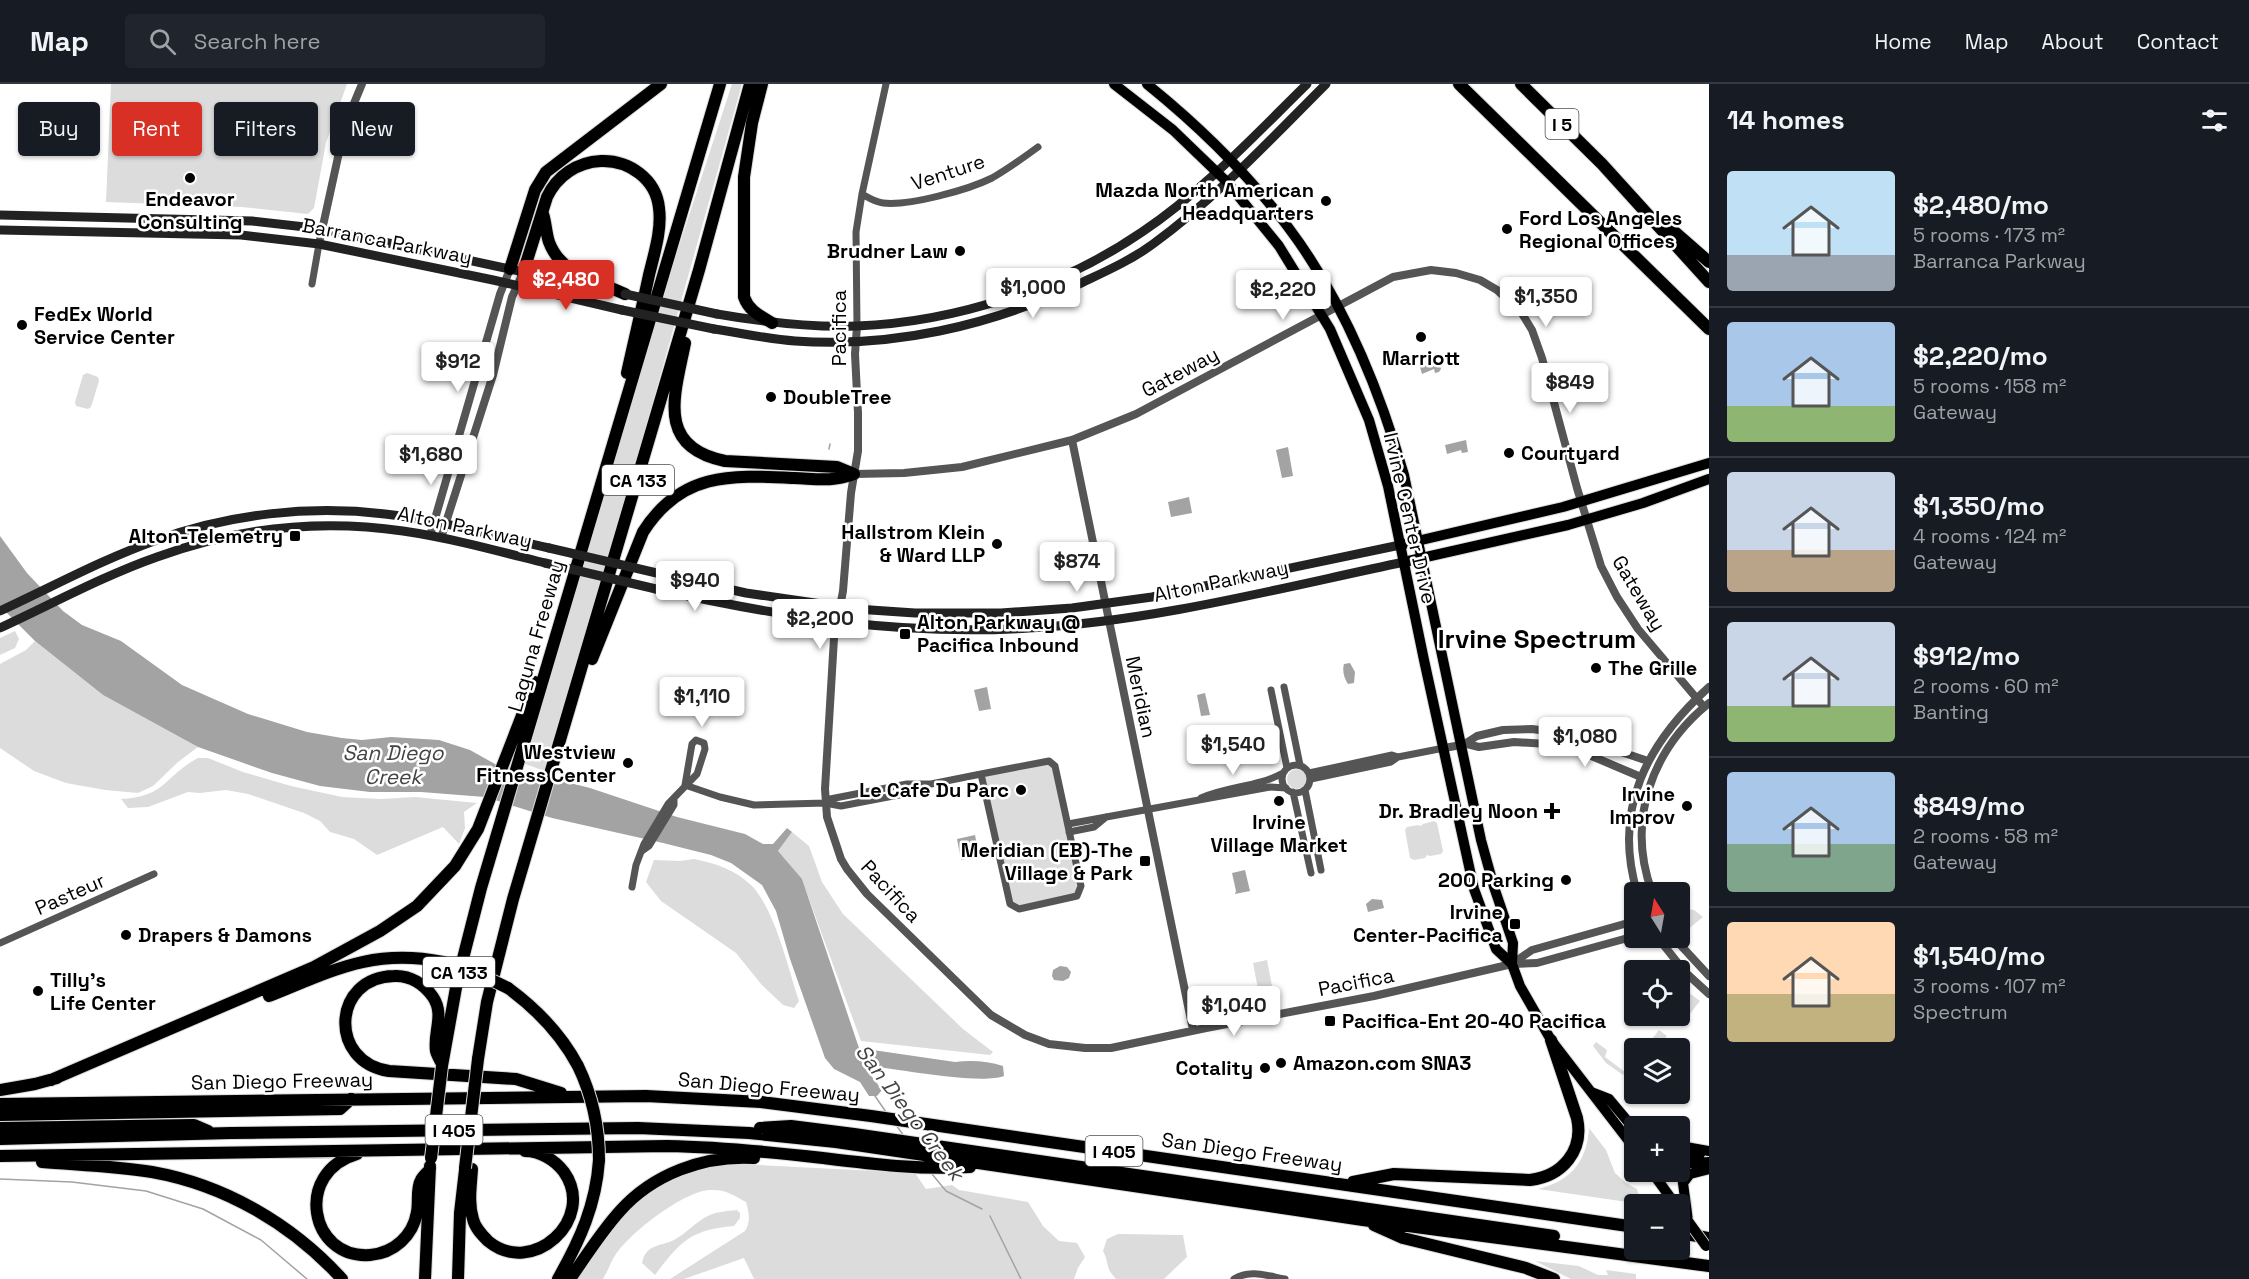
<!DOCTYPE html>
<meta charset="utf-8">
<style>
body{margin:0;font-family:"Space Grotesk",sans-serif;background:#20242c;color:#f1f3f6;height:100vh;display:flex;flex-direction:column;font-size:22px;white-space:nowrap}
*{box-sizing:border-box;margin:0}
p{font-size:20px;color:#9ea1a6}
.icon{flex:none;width:33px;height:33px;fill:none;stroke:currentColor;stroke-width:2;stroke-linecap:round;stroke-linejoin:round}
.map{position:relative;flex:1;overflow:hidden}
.sheet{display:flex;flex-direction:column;background:#171b24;width:540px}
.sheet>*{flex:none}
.hud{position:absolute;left:18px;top:18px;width:570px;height:54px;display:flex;gap:12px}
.needle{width:39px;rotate:349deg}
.fabs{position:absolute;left:1624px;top:798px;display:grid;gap:12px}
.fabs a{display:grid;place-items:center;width:66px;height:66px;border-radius:6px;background:#171b24;box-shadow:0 2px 4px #0004;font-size:30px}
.price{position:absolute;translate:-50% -51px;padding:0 14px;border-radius:6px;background:#fff;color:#222;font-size:20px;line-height:39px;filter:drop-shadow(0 2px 3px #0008)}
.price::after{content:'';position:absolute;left:50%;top:36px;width:18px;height:14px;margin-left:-9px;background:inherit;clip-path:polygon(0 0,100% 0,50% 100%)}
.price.on{background:#d93025;color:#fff}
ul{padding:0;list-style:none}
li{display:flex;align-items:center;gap:18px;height:150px;padding:0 18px}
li+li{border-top:2px solid #363941}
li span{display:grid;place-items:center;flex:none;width:168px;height:120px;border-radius:6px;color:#555}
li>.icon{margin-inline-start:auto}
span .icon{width:72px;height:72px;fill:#fffc;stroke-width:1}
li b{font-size:26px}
h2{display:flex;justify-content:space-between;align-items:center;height:72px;padding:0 18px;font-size:26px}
.chip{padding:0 21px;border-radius:6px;background:#171b24;box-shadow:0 2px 4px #0004;font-size:21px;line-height:54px}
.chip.on{background:#d93025;color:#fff}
header{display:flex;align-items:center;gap:36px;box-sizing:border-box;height:84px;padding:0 30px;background:#171b24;border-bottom:2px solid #363941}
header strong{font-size:28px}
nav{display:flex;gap:33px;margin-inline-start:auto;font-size:21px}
.search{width:420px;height:54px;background:#20242c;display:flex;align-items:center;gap:15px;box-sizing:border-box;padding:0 21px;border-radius:6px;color:#9ea1a6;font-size:22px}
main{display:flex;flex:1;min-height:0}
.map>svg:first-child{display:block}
</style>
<header>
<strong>Map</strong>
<div class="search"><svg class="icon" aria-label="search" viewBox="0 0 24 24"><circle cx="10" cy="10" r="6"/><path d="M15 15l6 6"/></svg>Search here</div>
<nav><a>Home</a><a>Map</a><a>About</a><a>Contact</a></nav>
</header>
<main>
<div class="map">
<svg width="1709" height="1195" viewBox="0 0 1709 1195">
<rect width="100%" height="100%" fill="#fff"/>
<!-- green -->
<path fill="#dcdcdc" d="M111,0H347L326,59L314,124L308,130L242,123L106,118Z
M732,0H742L636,378L545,687L525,680L649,254Z
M87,289L98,293L99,297L91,323L88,325L76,322L75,318L83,291Z
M15,547L19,555L15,564L0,571V554Z
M35,557L103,611L198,663L178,678L153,702L138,709L105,706L66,699L34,687L0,664V580L26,566Z
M198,674H208L243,688L291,702L342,713L381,715L415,713L477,719L464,728L465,744L459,760L443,743L377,771L354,755L330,748L320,737L304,729L248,710L226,706L200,709L188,708L148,723L128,724L121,715C166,713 164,692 198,674Z
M1049,677L1055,682L1081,802L1077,812L1019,825L1010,820L981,690Z
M1287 695a10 10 0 1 1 20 0a10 10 0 1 1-20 0Z
M1434,737L1437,739L1443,767L1441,770L1430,772L1427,771L1425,774L1414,776L1410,774L1405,746L1407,743L1418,741L1421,742L1423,740Z
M792,748L809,762L822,798L843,830L963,945L993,968L990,971L861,957L802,796L778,767Z
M694,775C715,779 736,786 752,802C775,826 788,884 799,917L794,924L783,921L761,900L736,869L661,817L646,798L654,776L680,777Z
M1680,824L1694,826L1703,833L1687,846L1680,841Z
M1267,876L1272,902L1258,905L1253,879Z
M1680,902L1700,917L1682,940L1670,932H1680Z
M1659,946L1667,952L1657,964H1645Z
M1596,958L1607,966L1605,973L1625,988L1623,991L1606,979L1593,962Z
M1589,1044L1606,1066L1615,1089L1626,1099L1637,1105L1641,1120L1538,1105C1571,1097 1587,1077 1589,1044Z
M739,1080L915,1089L926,1105L952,1101L959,1106L1028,1118L1043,1142L1059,1157L1077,1159L1085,1173L1078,1184L1074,1195H754L744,1174L684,1195H670L745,1147C751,1137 749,1129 746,1118C735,1112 725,1105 711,1106C685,1106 631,1148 616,1170C611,1177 608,1187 603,1195H575C623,1128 649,1085 739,1080Z
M737,1126L740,1129V1134L734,1142C690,1146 681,1157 655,1191L642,1179C646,1160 659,1163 674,1156C685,1150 694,1140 704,1134C714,1128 725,1127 737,1126Z
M1118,1150L1183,1151L1187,1173L1164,1195H1116C1104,1182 1110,1180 1103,1167L1107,1155Z
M1535,1177L1579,1182L1598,1191H1608L1606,1186L1636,1190V1195H1571Z"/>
<!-- water -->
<path fill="#a3a3a3" d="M1439,277L1441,285L1439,288L1435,289L1434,285L1422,290L1420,283Z
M1466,356L1468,368L1462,369L1461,366L1447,370L1445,361Z
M1288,363L1293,392L1282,394L1276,366Z
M1189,413L1192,429L1171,433L1168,418Z
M0,452L27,489L63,527L82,541L121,557L182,601L248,630L307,648L342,654L362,656L391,653L439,656L470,666L495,680L590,704L677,733L745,750L763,760H773L787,744L792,748L778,767L802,795L859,964L955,978C971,976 988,977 1003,982L1004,992C980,1001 899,985 869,982V989L882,1006L877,1012H869L860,998L834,985L825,974L790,875L776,827L762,801L731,779L711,771L663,759L552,734L485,713L421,708H370L320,702L272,689L198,663L103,611L35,557L0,522Z
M1350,579L1355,588L1354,599L1348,600C1344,594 1342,587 1344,580Z
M987,603L991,625L979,627L974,606Z
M676,609L697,611L696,623L674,621Z
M1205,609L1210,631L1201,632L1197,611Z
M713,614L735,617L733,629L712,626Z
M975,751L979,772L961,776L957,755Z
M1245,786L1250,807L1235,810L1236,807L1232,789Z
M1372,815L1382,816L1384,824L1368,828L1366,820Z
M1060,882L1067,883L1071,888L1069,894L1063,897L1054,896L1052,892L1053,886Z"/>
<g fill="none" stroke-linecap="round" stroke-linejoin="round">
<!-- stream -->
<path stroke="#a3a3a3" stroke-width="1.5" d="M829,365L830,360
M875,1012L886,1028
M896,1041L904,1052
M932,1090L946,1107L982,1125
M0,1095L72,1098L146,1107L203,1125L261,1156L307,1195
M990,1132L1021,1195"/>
<defs>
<path id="primary" d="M1114,0L1173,46L1227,98L1279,162L1330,245L1369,336L1388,402L1424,576L1474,805L1496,865L1512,880
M1147,0C1199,42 1248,90 1288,143C1343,216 1379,304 1404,391L1481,756L1494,803L1513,859L1512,880L1520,902L1551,956L1635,1065
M1400,461L1563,423L1709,379
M1404,478L1568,441L1643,419L1709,395
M1591,1008L1609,1015L1635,1046
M1680,1062L1709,1067
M1680,1072L1700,1070
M1680,1080L1709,1078
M1652,1088L1675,1120
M1688,1137L1683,1099L1690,1090L1709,1085"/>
<path id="motorway" d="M762,0L752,39L744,93V213C749,227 759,231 772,239
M1459,0L1709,245
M1521,0L1602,80L1709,198
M543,130C546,139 546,149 549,158C561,191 597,197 625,210
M1669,143L1709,178
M510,185L535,106L546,88L661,0
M523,189L547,113C557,92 577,78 601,77C629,76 656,95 659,124C662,146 654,170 649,191C642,224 634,257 627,289
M685,259C675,310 655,363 725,377L837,383L854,390
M592,575L643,448C681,388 731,391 794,394C819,395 830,398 854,390
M508,904C538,926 561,950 578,982
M269,912C332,887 372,864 443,878
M478,975L487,918L513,815L699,186L750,0
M442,980C440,976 437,971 436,967C433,948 445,931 433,913C424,900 410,891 394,892C332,893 328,978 389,987L516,995L561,1009
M442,982L457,898L481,804L720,0
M51,996L314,883L380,847L417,822L455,782L478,745L535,598
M0,1006L35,1000L57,994
M0,1020L646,1012L761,1018L871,1032L1635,1143
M0,1031L340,1025L351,1015
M0,1044L194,1041L208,1047
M760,1044L791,1042L854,1050L1554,1152
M0,1055L231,1049L638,1044L749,1049L836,1058L1363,1136L1709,1182
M357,1070C294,1088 309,1175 370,1171C394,1169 413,1152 417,1128C419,1118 416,1104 421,1096C423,1092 427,1089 430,1085
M0,1072L667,1062C719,1063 771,1068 823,1074C872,1080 920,1086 970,1083
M42,1078C79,1081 116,1082 152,1088C225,1101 292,1140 342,1195
M472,1085C471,1102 468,1119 473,1135C475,1144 482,1151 488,1157C532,1194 597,1135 564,1088C555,1076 540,1067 525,1067
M1353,1098L1394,1090L1530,1096C1563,1092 1584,1066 1577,1034L1551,956
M1374,1141L1403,1154L1526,1184L1554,1195
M1680,1149L1709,1154
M425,1195L430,1082
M458,1195L460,1129L465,1086
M558,1195C580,1156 596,1121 599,1076
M570,1195C586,1172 601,1148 620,1127C653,1090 704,1071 754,1074"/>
</defs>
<!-- primary casing -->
<use href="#primary" stroke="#dbdbdb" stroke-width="12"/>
<!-- motorway casing -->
<use href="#motorway" stroke="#dbdbdb" stroke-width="14"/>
<!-- minor -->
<path stroke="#555" stroke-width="7" d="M862,110C869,114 875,118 883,119C909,122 968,106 992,94C1008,85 1023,74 1038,63
M312,200L319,160
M857,242L856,148L862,110L886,0
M1284,603L1300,681
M1271,606L1287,684
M1282 695a14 14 0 1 1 28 0a14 14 0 1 1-28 0Z
M1309,689L1392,671L1398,673L1444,664
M1311,695L1391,678L1398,673
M685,701L720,713L754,721L825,719L841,722L909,709L922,703
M1305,706L1321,786
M1293,708L1311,789
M1201,714C1228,702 1258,703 1283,689
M825,719L830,715L907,700H931L981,690L1049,677L1055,682L1081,802L1077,812L1019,825L1010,820L981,690
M1068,740L1270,703L1286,704
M1069,748L1094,743L1106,733
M642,767L649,762L674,721V715
M632,803L636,781L644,760L668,720L697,690L705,665L704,659L696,656L692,660L685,701
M0,859L154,790
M1234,1195C1250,1185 1268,1192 1285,1195"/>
<!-- tertiary -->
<path stroke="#555" stroke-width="8" d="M319,160L345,41L362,0
M857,242L855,270L858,329V367L851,409L843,507L834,554L825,705L827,733L841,775L847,785L867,810L991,931L1025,951L1049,960L1085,964H1111L1206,944L1374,912L1512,880L1537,879L1635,852
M1072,356L1193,946
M854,390L904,389L962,383L1072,356L1136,330L1393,193L1431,186L1456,189L1480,196L1497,206L1521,228L1532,246L1542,274L1577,404L1601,482L1617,513L1638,545L1704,623
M430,452L500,210L510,185
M441,454L493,291L512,213L523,189
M1463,661L1477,652L1503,646L1532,645L1568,650L1648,677
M1444,664L1467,660L1479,663L1514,658L1547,660L1582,668L1641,693
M1637,808C1612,724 1648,658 1709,603
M1652,808C1626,737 1651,666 1709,619
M1658,854L1685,888L1709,910
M1674,854L1709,892
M1513,879L1532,866L1635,837"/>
<!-- secondary -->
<path stroke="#222" stroke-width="9" d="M0,131L252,137L323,145L603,205
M0,146L241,151L319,160L493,196L622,226
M717,230C763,238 810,244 857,242C956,238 1060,204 1142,148C1203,107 1255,51 1307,0
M714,245C741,249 768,255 795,257C892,264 989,242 1077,201C1102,189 1130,177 1153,160C1216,114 1270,56 1326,0
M661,490L746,509L856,525L915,529H1001L1072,524L1152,513L1400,461
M656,505C781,533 901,552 1029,544C1156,537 1280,504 1404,478
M0,527C52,503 103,475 157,456C229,430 309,421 385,430C441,436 495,452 549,464
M0,544C52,520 103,492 157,473C236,444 320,435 403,447C451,454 498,467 545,479"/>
<!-- primary -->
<use href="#primary" stroke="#000" stroke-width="10"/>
<!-- motorway -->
<use href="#motorway" stroke="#000" stroke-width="12"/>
<defs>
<path id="primary-bridge" d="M1688,1137L1706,1162"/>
<path id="motorway-bridge" d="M443,878L477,889L508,904
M578,982C593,1013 599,1043 599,1076
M431,1074L442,982
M465,1084L478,975"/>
</defs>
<!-- primary-bridge casing -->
<use href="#primary-bridge" stroke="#dbdbdb" stroke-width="12" stroke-linecap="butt"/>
<!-- motorway-bridge casing -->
<use href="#motorway-bridge" stroke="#dbdbdb" stroke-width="14" stroke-linecap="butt"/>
<!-- secondary-bridge -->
<path stroke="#222" stroke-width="9" d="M625,210L717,230
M622,226L714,245
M549,464L661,490
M545,479L656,505"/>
<!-- primary-bridge -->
<use href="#primary-bridge" stroke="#000" stroke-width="10"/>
<!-- motorway-bridge -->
<use href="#motorway-bridge" stroke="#000" stroke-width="12"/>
</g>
<!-- markers -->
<g fill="#000" stroke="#fff" stroke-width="2">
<circle cx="190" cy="94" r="6"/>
<circle cx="1326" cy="117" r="6"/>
<circle cx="1507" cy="145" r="6"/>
<circle cx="960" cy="167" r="6"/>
<circle cx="22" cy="241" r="6"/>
<circle cx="1421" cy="253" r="6"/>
<circle cx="771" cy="313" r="6"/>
<circle cx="1509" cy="369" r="6"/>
<rect x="289" y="446" width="12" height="12" rx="3"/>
<circle cx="997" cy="460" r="6"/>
<rect x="899" y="544" width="12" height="12" rx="3"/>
<circle cx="1596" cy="584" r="6"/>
<circle cx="628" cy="679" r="6"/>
<circle cx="1021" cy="706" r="6"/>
<circle cx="1279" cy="717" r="6"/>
<circle cx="1687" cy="722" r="6"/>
<path d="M1549 718h6v6h6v6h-6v6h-6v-6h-6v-6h6z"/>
<rect x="1139" y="771" width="12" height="12" rx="3"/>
<circle cx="1566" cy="796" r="6"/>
<rect x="1509" y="834" width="12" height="12" rx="3"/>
<circle cx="126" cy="851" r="6"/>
<circle cx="38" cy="907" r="6"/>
<rect x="1324" y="931" width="12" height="12" rx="3"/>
<circle cx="1281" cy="979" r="6"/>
<circle cx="1265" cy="984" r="6"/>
</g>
<g text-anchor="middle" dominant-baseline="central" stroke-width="5" stroke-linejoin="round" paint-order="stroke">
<!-- shield labels -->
<g fill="#fff" stroke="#4c4c4c" stroke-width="1.5">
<rect x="1545.5" y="25" width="33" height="30" rx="4.5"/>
<rect x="602" y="381" width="72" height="30" rx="4.5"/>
<rect x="423" y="873" width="72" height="30" rx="4.5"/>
<rect x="425.5" y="1031" width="57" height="30" rx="4.5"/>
<rect x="1085.5" y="1052" width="57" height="30" rx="4.5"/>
</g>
<g font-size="18" font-weight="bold" fill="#000">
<text x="1562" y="40">I 5</text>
<text x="638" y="396">CA 133</text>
<text x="459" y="888">CA 133</text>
<text x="454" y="1046">I 405</text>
<text x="1114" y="1067">I 405</text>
</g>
<!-- street labels -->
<g font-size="20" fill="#000" stroke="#fff">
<text transform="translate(948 88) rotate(-18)">Venture</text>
<text transform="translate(387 157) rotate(11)">Barranca Parkway</text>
<text transform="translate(839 244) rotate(-90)">Pacifica</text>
<text transform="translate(1180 288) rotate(-28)">Gateway</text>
<text transform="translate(1410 434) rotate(77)">Irvine Center Drive</text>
<text transform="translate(465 443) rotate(12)">Alton Parkway</text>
<text transform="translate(1221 497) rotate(-12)">Alton Parkway</text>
<text transform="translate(1639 509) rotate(59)">Gateway</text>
<text transform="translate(536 552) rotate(-74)">Laguna Freeway</text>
<text transform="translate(1141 613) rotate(78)">Meridian</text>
<text transform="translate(891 807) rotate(47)">Pacifica</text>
<text transform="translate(70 810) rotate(-24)">Pasteur</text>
<text transform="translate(1356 898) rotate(-11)">Pacifica</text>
<text transform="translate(282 997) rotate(-1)">San Diego Freeway</text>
<text transform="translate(769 1003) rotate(5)">San Diego Freeway</text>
<text transform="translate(1252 1068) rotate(8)">San Diego Freeway</text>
</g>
<!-- poi labels -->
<g font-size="20" font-weight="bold" fill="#000" stroke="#fff" text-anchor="end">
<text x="1314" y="106">Mazda North American<tspan x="1314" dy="23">Headquarters</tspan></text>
<text x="190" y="115" text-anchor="middle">Endeavor<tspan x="190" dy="23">Consulting</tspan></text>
<text x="1519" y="134" text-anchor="start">Ford Los Angeles<tspan x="1519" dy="23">Regional Offices</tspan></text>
<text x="948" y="167">Brudner Law</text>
<text x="34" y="230" text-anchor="start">FedEx World<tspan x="34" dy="23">Service Center</tspan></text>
<text x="1421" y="274" text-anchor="middle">Marriott</text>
<text x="783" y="313" text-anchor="start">DoubleTree</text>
<text x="1521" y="369" text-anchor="start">Courtyard</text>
<text x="985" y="448">Hallstrom Klein<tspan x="985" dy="23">&amp; Ward LLP</tspan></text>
<text x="283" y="452">Alton-Telemetry</text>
<text x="917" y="538" text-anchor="start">Alton Parkway @<tspan x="917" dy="23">Pacifica Inbound</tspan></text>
<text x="1608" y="584" text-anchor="start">The Grille</text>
<text x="616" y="668">Westview<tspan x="616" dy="23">Fitness Center</tspan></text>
<text x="1009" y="706">Le Cafe Du Parc</text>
<text x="1675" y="710">Irvine<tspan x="1675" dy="23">Improv</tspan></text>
<text x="1538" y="727">Dr. Bradley Noon</text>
<text x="1279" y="738" text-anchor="middle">Irvine<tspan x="1279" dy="23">Village Market</tspan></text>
<text x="1133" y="766">Meridian (EB)-The<tspan x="1133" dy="23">Village &amp; Park</tspan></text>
<text x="1554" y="796">200 Parking</text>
<text x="1503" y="828">Irvine<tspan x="1503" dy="23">Center-Pacifica</tspan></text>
<text x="138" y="851" text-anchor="start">Drapers &amp; Damons</text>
<text x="50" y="896" text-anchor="start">Tilly's<tspan x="50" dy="23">Life Center</tspan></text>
<text x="1342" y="937" text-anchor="start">Pacifica-Ent 20-40 Pacifica</text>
<text x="1293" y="979" text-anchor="start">Amazon.com SNA3</text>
<text x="1253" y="984">Cotality</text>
</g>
<!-- water labels -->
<g font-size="21" font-style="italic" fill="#444" stroke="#fff">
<text x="393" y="668">San Diego<tspan x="393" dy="24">Creek</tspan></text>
<text transform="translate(910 1028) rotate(53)">San Diego Creek</text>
</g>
<!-- district labels -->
<g font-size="26" font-weight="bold" fill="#000" stroke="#fff">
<text x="1537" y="555">Irvine Spectrum</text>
</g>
</g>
</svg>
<div class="fabs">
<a><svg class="needle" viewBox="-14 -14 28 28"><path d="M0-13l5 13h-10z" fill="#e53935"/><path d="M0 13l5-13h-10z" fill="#9ea1a6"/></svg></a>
<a><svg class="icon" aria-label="locate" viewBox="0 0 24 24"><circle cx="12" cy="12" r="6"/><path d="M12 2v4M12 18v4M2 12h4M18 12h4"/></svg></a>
<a><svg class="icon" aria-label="layers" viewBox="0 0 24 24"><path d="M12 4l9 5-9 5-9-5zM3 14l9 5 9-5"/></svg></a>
<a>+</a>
<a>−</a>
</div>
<b class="price on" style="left:566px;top:227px">$2,480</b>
<b class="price" style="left:1033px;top:235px">$1,000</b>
<b class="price" style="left:1283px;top:237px">$2,220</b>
<b class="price" style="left:1546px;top:244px">$1,350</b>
<b class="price" style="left:458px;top:309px">$912</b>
<b class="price" style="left:1570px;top:330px">$849</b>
<b class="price" style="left:431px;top:402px">$1,680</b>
<b class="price" style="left:1077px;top:509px">$874</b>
<b class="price" style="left:695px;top:528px">$940</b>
<b class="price" style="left:820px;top:566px">$2,200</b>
<b class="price" style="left:702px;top:644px">$1,110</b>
<b class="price" style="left:1585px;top:684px">$1,080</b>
<b class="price" style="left:1233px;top:692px">$1,540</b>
<b class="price" style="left:1234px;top:953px">$1,040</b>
<div class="hud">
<a class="chip">Buy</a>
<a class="chip on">Rent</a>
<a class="chip">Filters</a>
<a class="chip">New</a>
</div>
</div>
<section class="sheet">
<h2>14 homes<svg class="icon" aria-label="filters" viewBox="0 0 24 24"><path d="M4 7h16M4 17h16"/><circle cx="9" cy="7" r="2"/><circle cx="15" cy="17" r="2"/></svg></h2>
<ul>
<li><span style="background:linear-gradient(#bfe0f5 70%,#9aa5b1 0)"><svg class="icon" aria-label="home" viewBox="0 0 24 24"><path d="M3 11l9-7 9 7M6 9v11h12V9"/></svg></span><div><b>$2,480/mo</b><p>5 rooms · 173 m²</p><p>Barranca Parkway</p></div></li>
<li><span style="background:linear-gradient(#a9c7e8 70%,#8fb573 0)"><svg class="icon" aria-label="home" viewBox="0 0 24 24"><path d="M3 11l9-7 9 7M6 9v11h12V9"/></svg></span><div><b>$2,220/mo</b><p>5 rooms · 158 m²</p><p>Gateway</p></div></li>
<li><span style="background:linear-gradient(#c9d6e8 65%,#b9a48a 0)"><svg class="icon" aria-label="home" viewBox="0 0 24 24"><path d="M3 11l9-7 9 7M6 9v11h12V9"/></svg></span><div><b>$1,350/mo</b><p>4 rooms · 124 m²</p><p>Gateway</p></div></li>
<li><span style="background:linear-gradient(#c9d6e8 70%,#8fb573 0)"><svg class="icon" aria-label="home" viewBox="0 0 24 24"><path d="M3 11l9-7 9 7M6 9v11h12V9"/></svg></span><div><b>$912/mo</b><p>2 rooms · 60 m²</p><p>Banting</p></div></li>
<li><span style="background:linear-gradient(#a9c7e8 60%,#7fa58c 0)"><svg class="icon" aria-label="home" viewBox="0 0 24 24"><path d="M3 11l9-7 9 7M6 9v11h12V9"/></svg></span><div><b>$849/mo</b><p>2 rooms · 58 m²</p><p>Gateway</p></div></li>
<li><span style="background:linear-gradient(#ffd9b3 60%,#c2b280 0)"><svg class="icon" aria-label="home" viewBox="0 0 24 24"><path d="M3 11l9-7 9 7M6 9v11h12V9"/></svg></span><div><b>$1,540/mo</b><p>3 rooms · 107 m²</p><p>Spectrum</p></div></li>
</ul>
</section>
</main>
